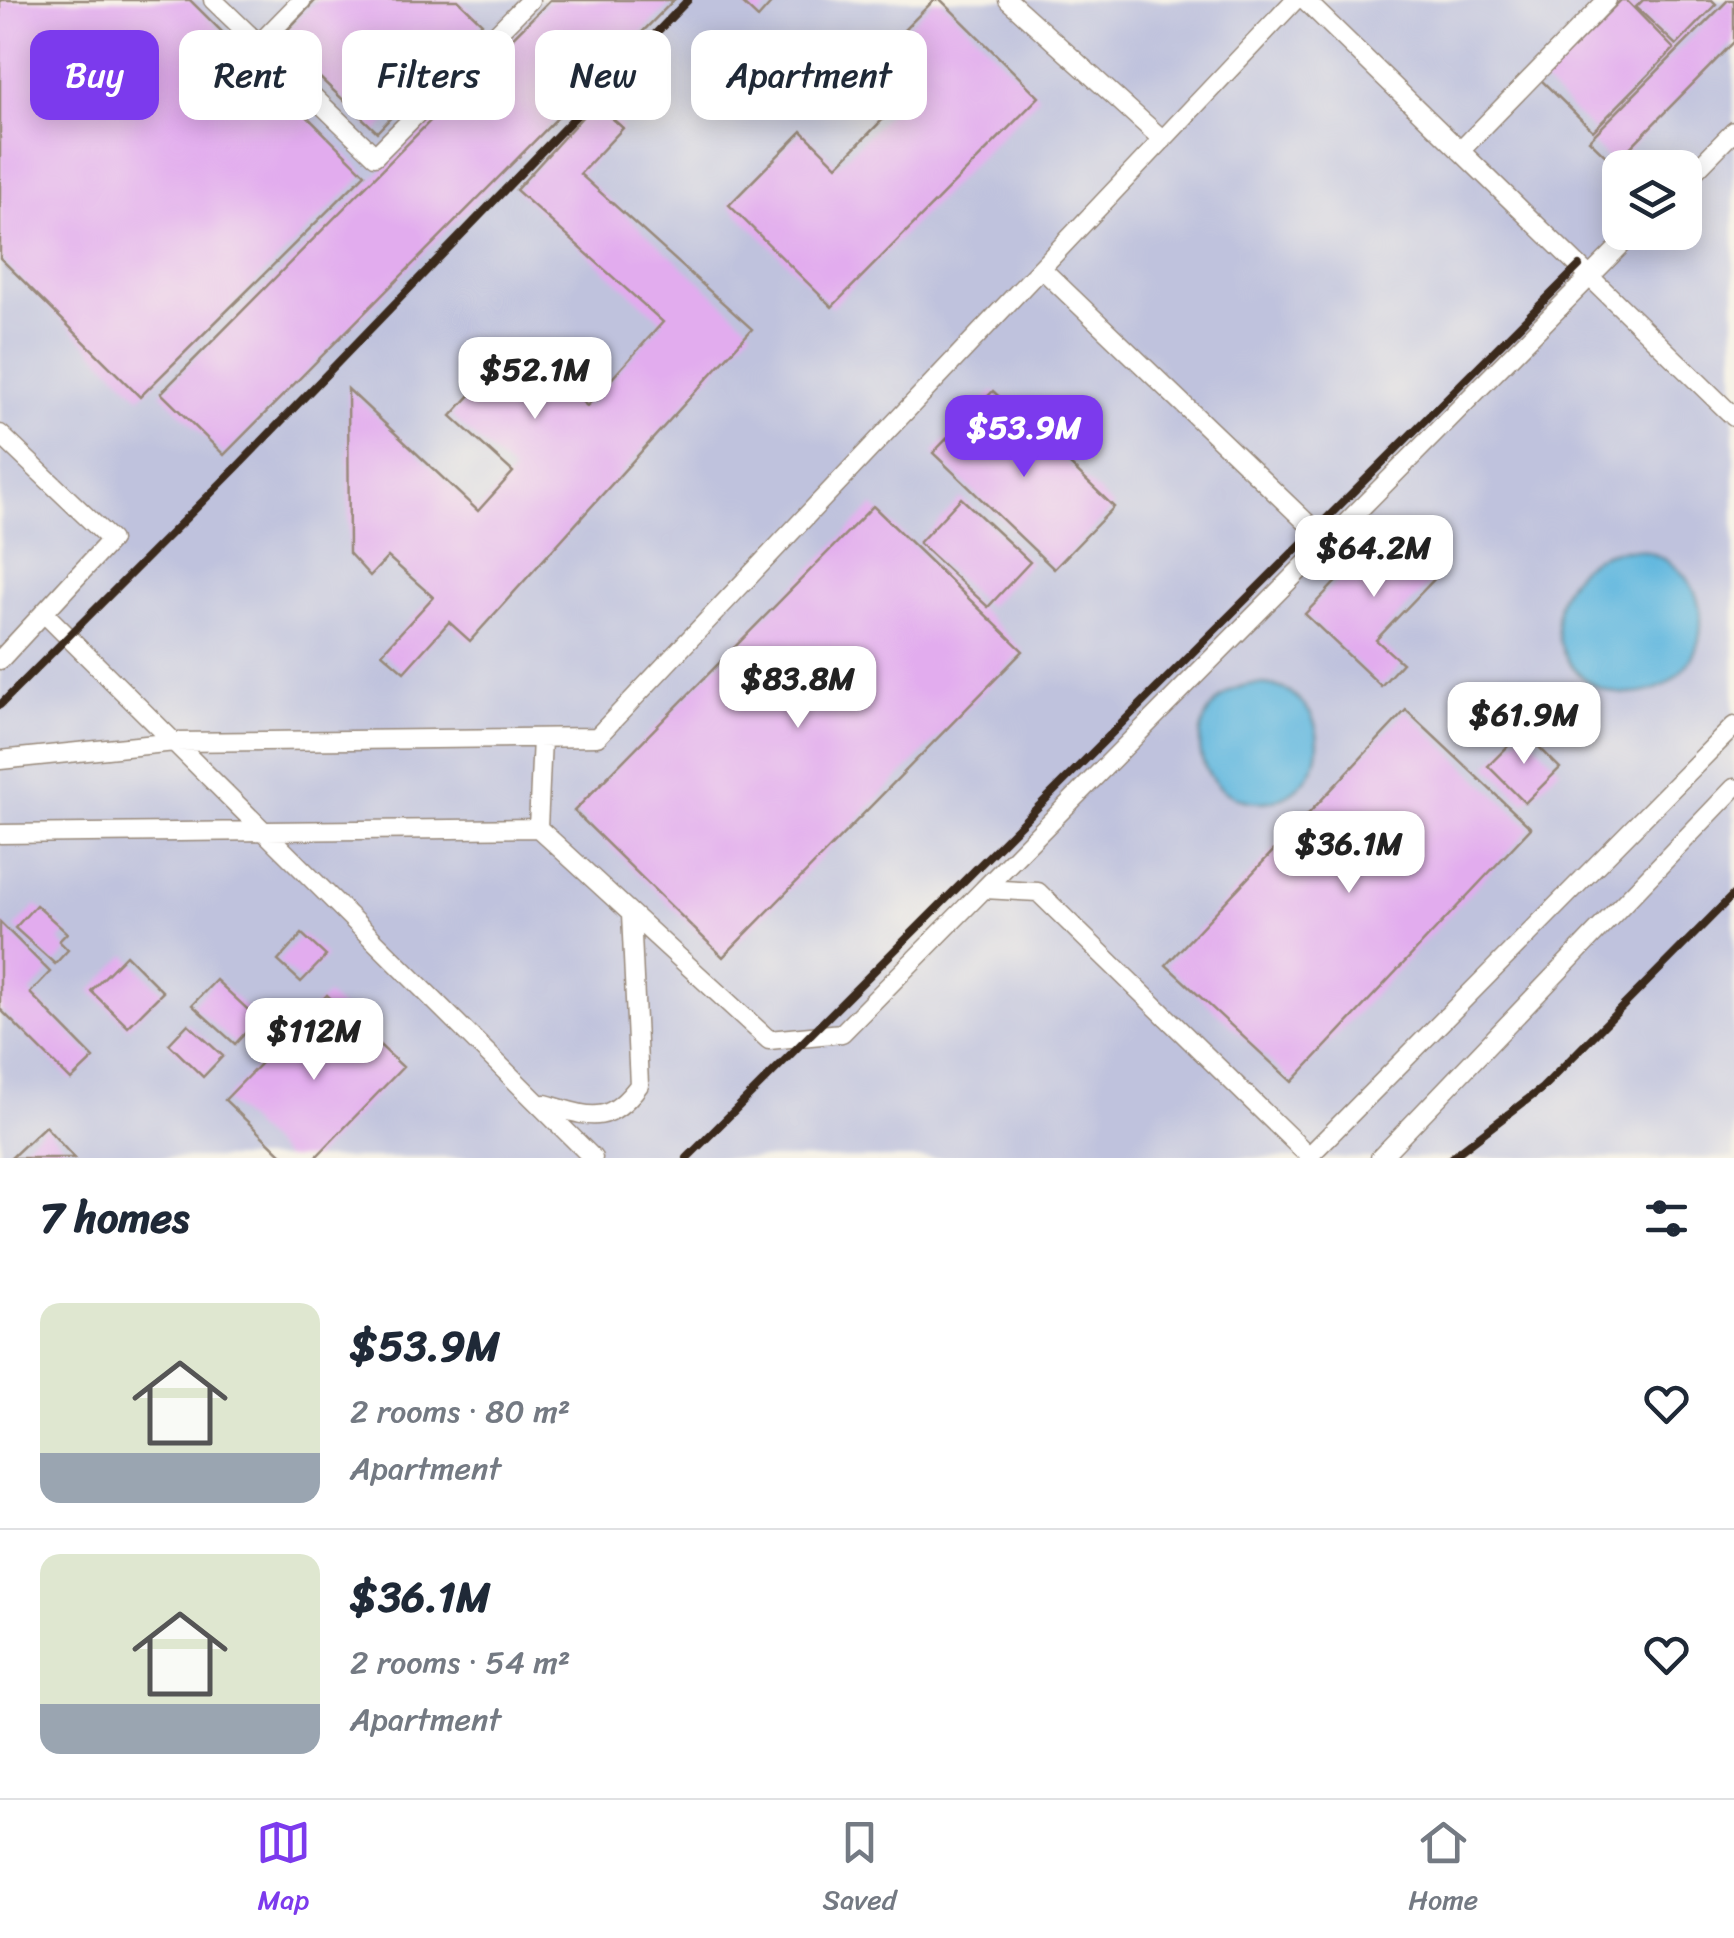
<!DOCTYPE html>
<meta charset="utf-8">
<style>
body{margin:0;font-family:Sriracha,sans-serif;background:#f6f6f7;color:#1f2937;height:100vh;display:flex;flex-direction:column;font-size:38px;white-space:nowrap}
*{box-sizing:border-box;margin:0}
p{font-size:32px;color:#747a83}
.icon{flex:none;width:55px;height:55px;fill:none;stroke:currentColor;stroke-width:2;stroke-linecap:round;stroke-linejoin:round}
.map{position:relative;height:1158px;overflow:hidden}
.drawer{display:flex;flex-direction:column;background:#fff;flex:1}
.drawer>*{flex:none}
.hud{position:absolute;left:30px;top:30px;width:1000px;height:90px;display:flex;gap:20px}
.fabs{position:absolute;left:1602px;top:150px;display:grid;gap:20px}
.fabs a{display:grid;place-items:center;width:100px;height:100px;border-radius:20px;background:#fff;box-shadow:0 5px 25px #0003;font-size:50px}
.price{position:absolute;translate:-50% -85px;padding:0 22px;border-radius:20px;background:#fff;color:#222;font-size:32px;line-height:65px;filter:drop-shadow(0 2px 5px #0008)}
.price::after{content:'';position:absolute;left:50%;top:60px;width:30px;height:22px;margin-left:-15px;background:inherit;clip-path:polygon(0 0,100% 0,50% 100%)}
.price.on{background:#7c3aed;color:#fff}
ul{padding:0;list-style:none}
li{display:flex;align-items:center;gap:30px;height:250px;padding:0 40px}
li+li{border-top:2px solid #e0e1e3}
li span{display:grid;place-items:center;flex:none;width:280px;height:200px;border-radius:20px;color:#555}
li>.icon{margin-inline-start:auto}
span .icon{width:120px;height:120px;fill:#fffc;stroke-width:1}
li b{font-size:42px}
h2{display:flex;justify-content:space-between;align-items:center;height:120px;padding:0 40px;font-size:42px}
.tag{padding:0 35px;border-radius:20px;background:#fff;box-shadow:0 5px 25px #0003;font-size:35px;line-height:90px}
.tag.on{background:#7c3aed;color:#fff}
.menu{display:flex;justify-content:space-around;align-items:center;height:140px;border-top:2px solid #e0e1e3;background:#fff;font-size:28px;color:#747a83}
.menu a{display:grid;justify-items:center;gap:5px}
.menu .on{color:#7c3aed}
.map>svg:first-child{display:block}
</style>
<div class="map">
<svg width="1734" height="1158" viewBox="0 0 1734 1158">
<rect width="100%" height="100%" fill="#f7f3e8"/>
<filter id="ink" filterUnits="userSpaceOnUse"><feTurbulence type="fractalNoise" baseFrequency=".01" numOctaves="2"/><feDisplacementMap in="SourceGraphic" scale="20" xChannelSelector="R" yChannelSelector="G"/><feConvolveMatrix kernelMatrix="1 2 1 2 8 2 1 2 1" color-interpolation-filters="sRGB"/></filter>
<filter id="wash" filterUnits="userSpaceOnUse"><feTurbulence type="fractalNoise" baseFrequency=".0048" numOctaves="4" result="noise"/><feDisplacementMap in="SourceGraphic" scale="40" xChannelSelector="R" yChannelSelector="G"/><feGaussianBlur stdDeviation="2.25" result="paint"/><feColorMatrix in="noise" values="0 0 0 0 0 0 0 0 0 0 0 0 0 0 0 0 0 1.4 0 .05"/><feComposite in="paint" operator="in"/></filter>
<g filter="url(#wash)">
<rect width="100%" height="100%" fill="#f5e8d5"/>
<!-- industrial -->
<path fill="#bfc2dd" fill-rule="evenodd" d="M0,0H1734V1158H0ZM1620,168H1685V232H1620Z"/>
<!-- water -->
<path fill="#62b8df" stroke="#4e717e" stroke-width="2.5" d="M1557 622a72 72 0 1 1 144 0a72 72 0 1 1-144 0Z
M1200 743a59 59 0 1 1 118 0a59 59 0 1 1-118 0Z"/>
<g id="blocks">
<!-- building -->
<path fill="#e2acee" d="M0,0H190L365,174L140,397L0,258Z
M316,0H458L482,23L377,132L279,39Z
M550,0H674L224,455L161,393Z
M739,0H774L758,18Z
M934,0H941L1039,97L832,307L729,205L802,131L837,166L896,106L861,73Z
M1621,0H1626L1674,49L1593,131L1541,80Z
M1643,0H1712L1716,4L1676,45L1636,7Z
M1728,0H1734V42L1614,164L1589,140Z
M595,103L623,128L580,174L752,329L470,641L449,622L404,672L382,653L433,597L388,557L370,576L349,553L348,389L478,511L513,472L451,416L517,344L587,406L663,322L516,190Z
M993,391L1114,507L1054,569L933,453Z
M961,498L1030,562L988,607L919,543Z
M873,506L1023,651L723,957L574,811Z
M1391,524L1442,571L1376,640L1402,663L1381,686L1305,614Z
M1406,710L1531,828L1292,1082L1166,965Z
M1523,731L1560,768L1525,803L1488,766Z
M36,905L67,933L59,941L68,950L55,964L15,928Z
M0,922L50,972L30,993L94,1058L71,1080L0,1009Z
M302,934L326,956L301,982L278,961Z
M126,955L163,992L128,1027L91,991Z
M216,980L258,1019L235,1044L192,1005Z
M327,995L403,1067L315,1158H285L225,1100Z
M188,1024L223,1056L203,1077L169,1044Z
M45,1126L74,1158H11Z"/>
</g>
</g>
<g filter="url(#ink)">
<use href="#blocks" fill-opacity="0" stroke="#98897a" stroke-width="2.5"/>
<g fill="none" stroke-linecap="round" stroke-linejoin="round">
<defs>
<path id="service" d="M213,0L375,156L530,0
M1008,0L1163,140
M1305,0L1734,417
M257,46L302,0
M1460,151L1607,0
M1685,181L1734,131
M1041,268L1327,542
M0,434L111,540L0,660
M44,613L593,1158
M542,738L538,828L769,1040L842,1033L984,889L1038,892L1311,1158
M0,760L175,742L597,737L1295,0
M0,834L538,828
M984,889L1634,232
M545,1104C590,1117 608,1127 639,1085L631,914
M1309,1156L1734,726
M1380,1158L1734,788"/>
</defs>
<!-- service casing -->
<use href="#service" stroke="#98897a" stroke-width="21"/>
<!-- service -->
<use href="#service" stroke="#fff" stroke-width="18"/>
<!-- rail -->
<path stroke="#3b2a1e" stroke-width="8" d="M0,705L236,468L688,0
M687,1158L1579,266
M1451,1158L1541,1089L1734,894"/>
</g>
</g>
</svg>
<div class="fabs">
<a><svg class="icon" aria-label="layers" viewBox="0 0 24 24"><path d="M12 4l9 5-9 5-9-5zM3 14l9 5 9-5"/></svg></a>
</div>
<b class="price" style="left:535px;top:422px">$52.1M</b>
<b class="price on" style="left:1024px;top:480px">$53.9M</b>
<b class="price" style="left:1374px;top:600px">$64.2M</b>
<b class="price" style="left:798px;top:731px">$83.8M</b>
<b class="price" style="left:1524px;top:767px">$61.9M</b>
<b class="price" style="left:1349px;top:896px">$36.1M</b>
<b class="price" style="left:314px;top:1083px">$112M</b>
<div class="hud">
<a class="tag on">Buy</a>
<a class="tag">Rent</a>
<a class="tag">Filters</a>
<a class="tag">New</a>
<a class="tag">Apartment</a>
</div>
</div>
<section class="drawer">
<h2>7 homes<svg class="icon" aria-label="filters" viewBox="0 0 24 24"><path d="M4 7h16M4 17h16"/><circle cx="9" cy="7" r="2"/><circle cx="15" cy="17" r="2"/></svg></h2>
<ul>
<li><span style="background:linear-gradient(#dfe7d0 75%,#9aa5b1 0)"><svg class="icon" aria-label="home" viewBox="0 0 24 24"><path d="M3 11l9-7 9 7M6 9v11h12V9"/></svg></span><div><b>$53.9M</b><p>2 rooms · 80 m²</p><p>Apartment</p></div><svg class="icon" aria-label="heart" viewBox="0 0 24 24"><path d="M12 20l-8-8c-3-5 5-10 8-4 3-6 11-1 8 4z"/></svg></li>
<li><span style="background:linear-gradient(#dfe7d0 75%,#9aa5b1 0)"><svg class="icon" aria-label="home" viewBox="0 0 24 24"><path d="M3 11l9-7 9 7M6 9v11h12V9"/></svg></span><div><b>$36.1M</b><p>2 rooms · 54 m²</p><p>Apartment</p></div><svg class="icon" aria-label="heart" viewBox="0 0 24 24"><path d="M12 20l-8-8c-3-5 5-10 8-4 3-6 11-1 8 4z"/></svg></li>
</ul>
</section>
<nav class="menu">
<a class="on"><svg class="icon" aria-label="map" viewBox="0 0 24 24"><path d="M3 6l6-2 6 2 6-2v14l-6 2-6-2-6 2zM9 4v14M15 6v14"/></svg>Map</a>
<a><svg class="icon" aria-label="saved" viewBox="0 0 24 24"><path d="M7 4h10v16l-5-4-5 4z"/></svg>Saved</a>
<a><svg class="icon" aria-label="home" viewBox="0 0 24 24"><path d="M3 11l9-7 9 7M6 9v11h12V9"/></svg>Home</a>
</nav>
